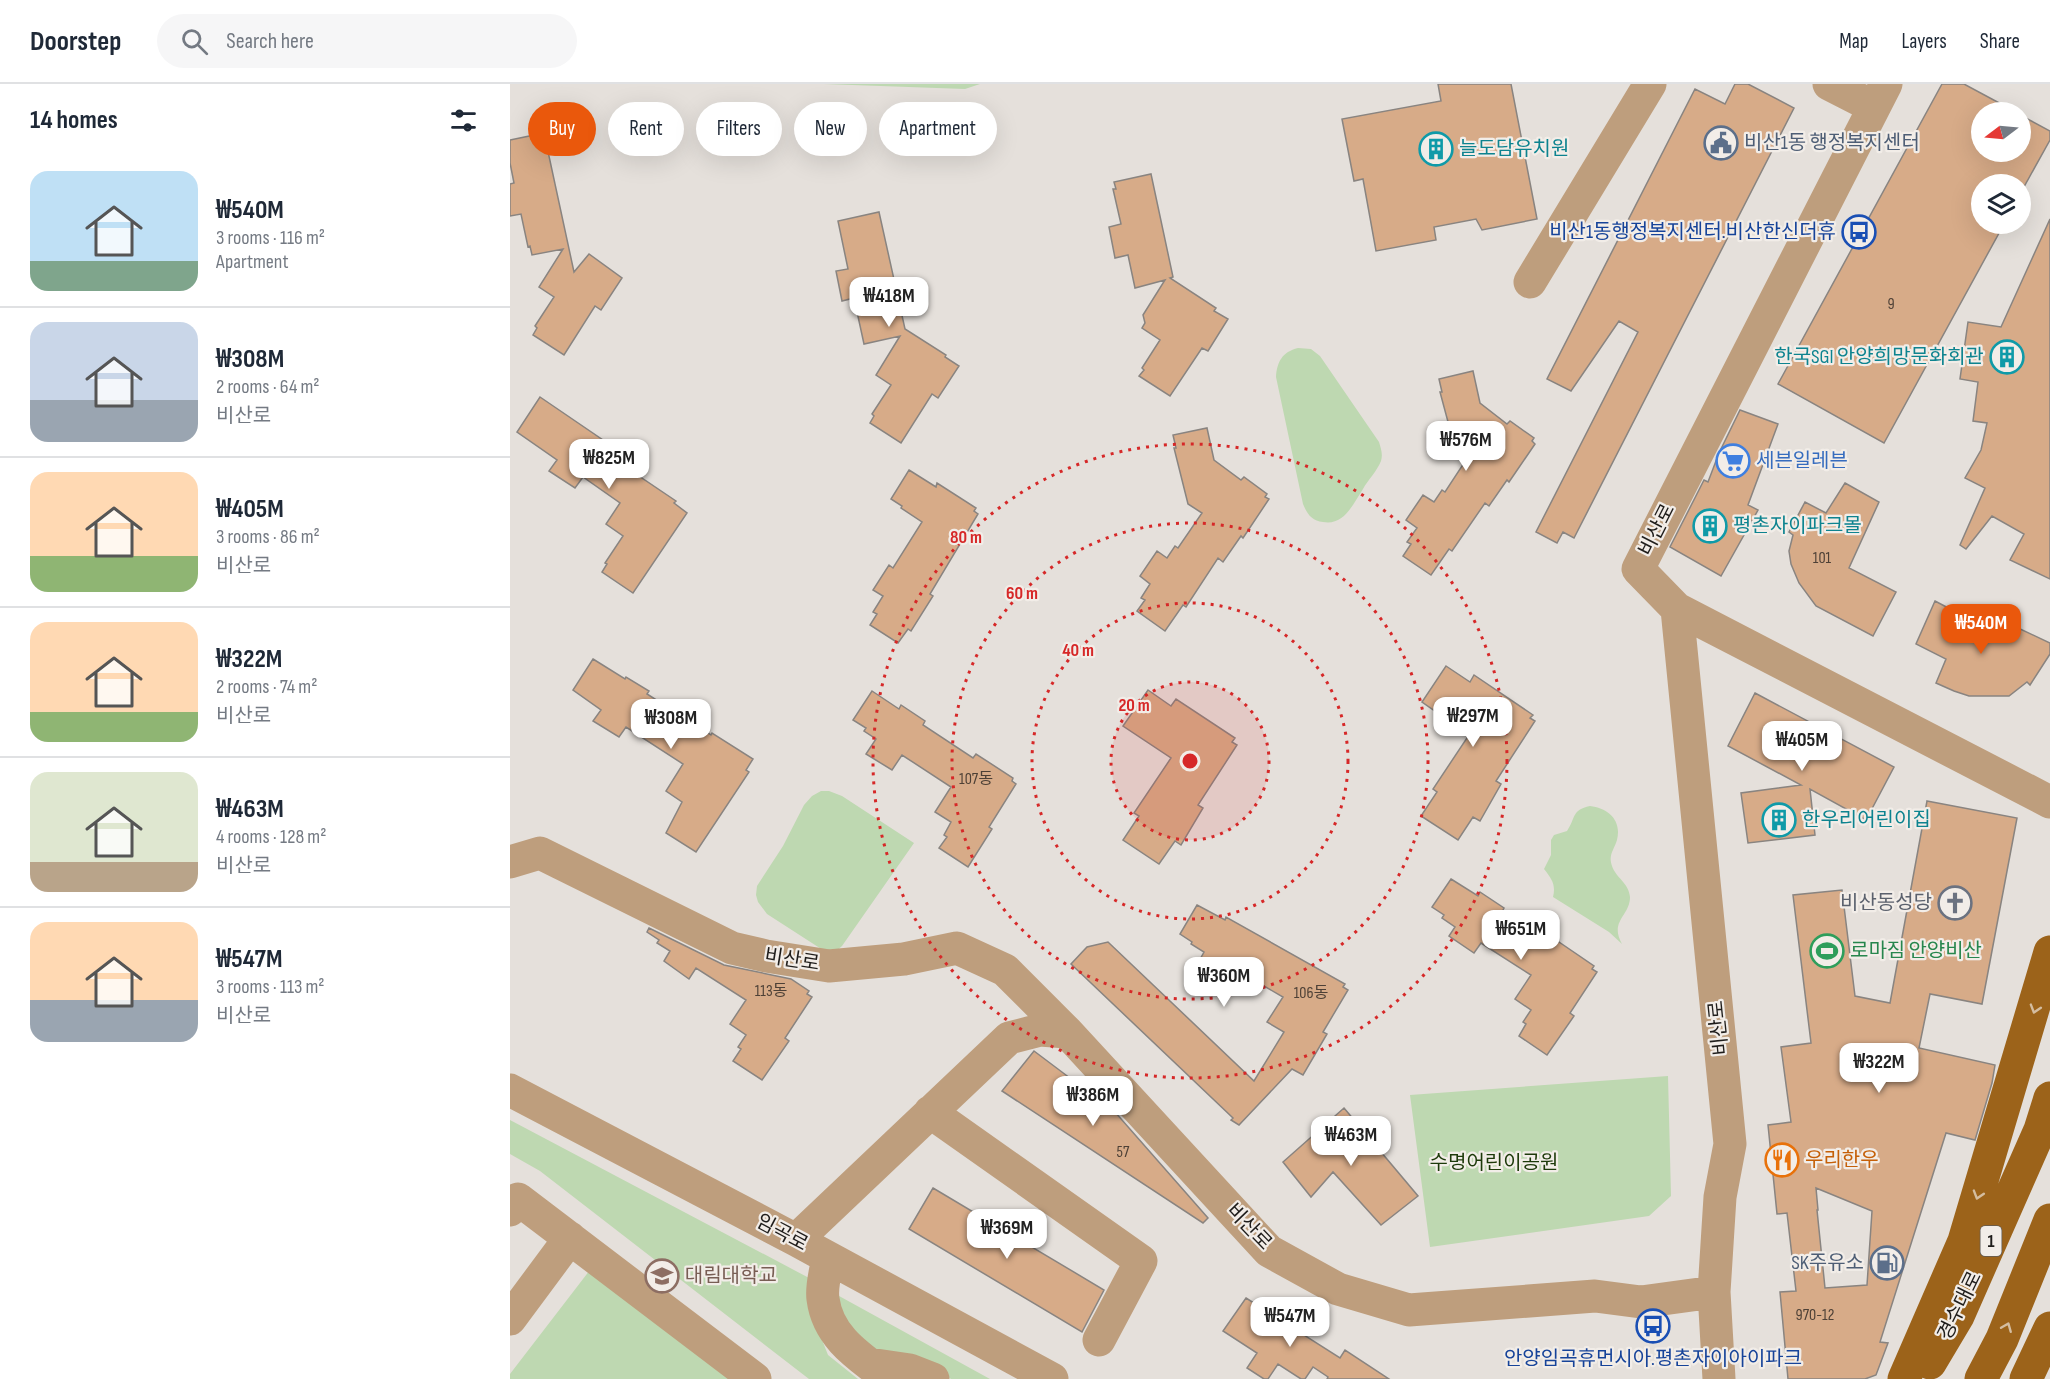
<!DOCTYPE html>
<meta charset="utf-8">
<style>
body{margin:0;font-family:"Sofia Sans Condensed","Noto Sans KR",sans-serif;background:#f6f6f7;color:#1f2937;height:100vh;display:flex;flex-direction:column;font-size:22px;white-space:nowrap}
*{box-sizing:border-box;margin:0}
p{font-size:20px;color:#747a83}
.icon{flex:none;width:33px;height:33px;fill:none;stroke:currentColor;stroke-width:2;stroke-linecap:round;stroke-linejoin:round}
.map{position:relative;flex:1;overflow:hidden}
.details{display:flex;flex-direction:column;background:#fff;width:510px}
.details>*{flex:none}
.banner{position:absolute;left:18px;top:18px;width:570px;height:54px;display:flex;gap:12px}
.needle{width:39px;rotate:254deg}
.buttons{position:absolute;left:1461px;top:18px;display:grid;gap:12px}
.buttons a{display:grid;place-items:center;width:60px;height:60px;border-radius:50%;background:#fff;box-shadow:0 6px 24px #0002;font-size:30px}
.price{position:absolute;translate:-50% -51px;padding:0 14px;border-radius:12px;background:#fff;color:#222;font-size:20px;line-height:39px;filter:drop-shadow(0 2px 3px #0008)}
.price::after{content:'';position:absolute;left:50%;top:36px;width:18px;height:14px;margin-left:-9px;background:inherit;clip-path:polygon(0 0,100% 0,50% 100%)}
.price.on{background:#ea580c;color:#fff}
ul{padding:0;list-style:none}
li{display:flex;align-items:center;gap:18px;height:150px;padding:0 30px}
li+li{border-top:2px solid #e0e1e3}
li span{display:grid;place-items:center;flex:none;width:168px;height:120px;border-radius:18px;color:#555}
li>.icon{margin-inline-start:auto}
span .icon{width:72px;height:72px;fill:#fffc;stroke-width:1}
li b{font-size:26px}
h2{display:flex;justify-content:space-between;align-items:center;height:72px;padding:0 30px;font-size:26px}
.tag{padding:0 21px;border-radius:27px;background:#fff;box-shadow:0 6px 24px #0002;font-size:21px;line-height:54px}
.tag.on{background:#ea580c;color:#fff}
header{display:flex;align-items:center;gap:36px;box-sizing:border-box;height:84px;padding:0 30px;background:#fff;border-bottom:2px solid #e0e1e3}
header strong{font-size:28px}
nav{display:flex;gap:33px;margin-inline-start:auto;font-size:21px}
.search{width:420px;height:54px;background:#f6f6f7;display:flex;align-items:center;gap:15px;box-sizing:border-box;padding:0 21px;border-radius:33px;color:#747a83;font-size:22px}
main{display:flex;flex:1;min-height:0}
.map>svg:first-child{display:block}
</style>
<header>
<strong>Doorstep</strong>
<div class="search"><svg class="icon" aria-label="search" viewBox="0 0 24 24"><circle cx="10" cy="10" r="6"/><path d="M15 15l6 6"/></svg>Search here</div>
<nav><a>Map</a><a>Layers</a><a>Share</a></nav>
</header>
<main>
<section class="details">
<h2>14 homes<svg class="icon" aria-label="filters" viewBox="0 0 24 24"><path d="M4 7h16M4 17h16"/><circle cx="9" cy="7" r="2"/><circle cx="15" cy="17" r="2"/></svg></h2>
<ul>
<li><span style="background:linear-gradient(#bfe0f5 75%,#7fa58c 0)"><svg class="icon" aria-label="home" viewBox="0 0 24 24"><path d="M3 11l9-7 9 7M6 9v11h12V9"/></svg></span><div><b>₩540M</b><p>3 rooms · 116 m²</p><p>Apartment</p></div></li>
<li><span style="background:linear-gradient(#c9d6e8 65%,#9aa5b1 0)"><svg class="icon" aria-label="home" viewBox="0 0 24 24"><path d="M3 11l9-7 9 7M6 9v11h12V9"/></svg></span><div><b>₩308M</b><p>2 rooms · 64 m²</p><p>비산로</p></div></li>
<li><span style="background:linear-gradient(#ffd9b3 70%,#8fb573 0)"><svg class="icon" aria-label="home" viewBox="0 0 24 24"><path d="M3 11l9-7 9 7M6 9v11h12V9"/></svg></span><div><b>₩405M</b><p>3 rooms · 86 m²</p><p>비산로</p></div></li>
<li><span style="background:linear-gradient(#ffd9b3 75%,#8fb573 0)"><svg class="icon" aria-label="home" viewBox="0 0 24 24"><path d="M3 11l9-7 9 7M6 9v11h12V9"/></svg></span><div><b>₩322M</b><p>2 rooms · 74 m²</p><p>비산로</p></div></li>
<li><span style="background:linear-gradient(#dfe7d0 75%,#b9a48a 0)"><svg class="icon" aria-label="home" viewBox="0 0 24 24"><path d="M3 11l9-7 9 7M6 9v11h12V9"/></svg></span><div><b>₩463M</b><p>4 rooms · 128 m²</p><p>비산로</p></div></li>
<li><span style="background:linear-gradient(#ffd9b3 65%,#9aa5b1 0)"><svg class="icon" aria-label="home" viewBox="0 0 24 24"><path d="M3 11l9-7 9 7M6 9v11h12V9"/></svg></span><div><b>₩547M</b><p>3 rooms · 113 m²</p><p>비산로</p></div></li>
</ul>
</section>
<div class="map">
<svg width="1540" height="1295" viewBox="0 0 1540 1295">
<rect width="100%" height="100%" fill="#e5e0db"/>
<!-- green -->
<path fill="#bed8b1" d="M314,0H470L455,5Z
M788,264L801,265L810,272L869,358C871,365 873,370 871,377C867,387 858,396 853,405C843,420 834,442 813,438C802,437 797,430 793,420L766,293C767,278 772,268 788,264Z
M311,707H319L332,712L404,759L332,862L323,870H319L257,830L248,818L246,811L247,802L273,762L294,721L302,712Z
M1080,722C1098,724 1112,736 1107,756C1104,766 1098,771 1102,782C1106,794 1119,799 1120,813C1120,832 1099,837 1112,860L1099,848L1043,813C1046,801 1042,795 1034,785L1041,771V756L1044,751L1057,747C1066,734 1061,726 1080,722Z
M1158,992L1161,1112L1139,1132L920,1163L900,1011Z
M0,1036L301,1195L305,1238L318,1271L348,1295H299L30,1087L0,1070Z
M83,1182L228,1295H0V1290Z
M320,1207L480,1295H441L429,1286L367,1271L335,1248Z"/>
<!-- building -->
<path fill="#d7ab88" stroke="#898480" stroke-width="1.5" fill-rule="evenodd" d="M928,0H1001L1027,135L972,146L966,135L924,143L926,156L866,167L853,95L844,97L832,35L931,17Z
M1225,0H1238L1284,24L1064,454L1053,448L1047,459L1026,448L1128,248L1109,237L1061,307L1037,295L1185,5L1215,20Z
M1432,0H1454L1506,28H1472V68H1510V31L1540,47V56L1510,110V100H1472V140H1494L1374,359L1268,300Z
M34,49L64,188L79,170L112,194L91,226L85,222L54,271L23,251L27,244L25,242L44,213L29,203L53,165L22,171L20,162L18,163L11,130L0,132V100L4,99L0,79V56Z
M641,90L663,193L660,194L706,224L704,227L718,235L698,267L692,264L660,312L629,292L634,286L632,284L650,256L632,244L635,239L633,231L655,196L625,204L618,171L605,174L599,143L611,140L603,105H606L604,98Z
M369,128L395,245L436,271L435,273L449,282L428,314L422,310L391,359L360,339L364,332L362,330L381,301L366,291L390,252L354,260L344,214L332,217L326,187L338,185L328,137Z
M1540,135V495L1500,476L1514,450L1482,432L1456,465L1450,461L1475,404L1455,394L1471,366L1477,339L1463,337L1468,298L1450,295L1458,238L1491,243Z
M963,287L970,319L997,340L1000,337L1024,354L1022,357L1025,360L999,398L997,396L979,422L975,419L942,467L939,465L921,491L893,472L901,460L897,458L907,444L896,436L913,411L924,418L932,406L935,408L958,373L945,364L930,308H932L929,295Z
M30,313L134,384L129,392L166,417L164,419L177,429L123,509L92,488L97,480L95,479L113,452L96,440L110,419L73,393L65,404L39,387L47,376L7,348Z
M1230,326L1268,340L1238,421L1248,426L1211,492L1160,463L1194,396L1198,398L1209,369Z
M697,344L704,376L731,396L734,393L757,410L755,413L759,415L733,454L731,452L713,478L708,474L676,523L673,521L655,547L627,527L635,516L631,514L640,500L630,492L647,467L657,474L665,462L668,464L692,429L678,420L664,364H666L663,351Z
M399,386L426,403L427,399L466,424L464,427L468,430L420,510L423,512L401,547L398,545L388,559L360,541L367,530L363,528L373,512L363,506L379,481L383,484L412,438L391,424L392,422L381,415Z
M1335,399L1369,418L1339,484L1386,508L1363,552L1306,522L1289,499L1281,480L1279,467L1283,451L1279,448L1295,418L1316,429Z
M1425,517L1499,556L1506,543L1540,559V570L1520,601L1517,598L1499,612H1459L1444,607L1426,599L1436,575L1406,560Z
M83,575L115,595L116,593L139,607L137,610L201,651L202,649L243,675L236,686L239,688L186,768L156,749L172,718L156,707L173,680L116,643L109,653L83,637L91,626L63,606Z
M936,582L960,598L964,591L1023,631L1020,634L1025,637L986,697L991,700L970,737L963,733L948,756L911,732L927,708L923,705L959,651L912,618Z
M638,606L661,622L666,615L725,654L722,658L727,661L688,721L693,724L671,761L665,757L649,780L613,756L629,732L624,729L661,674L613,642Z
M362,607L389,625L391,621L415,637L413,641L463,674L466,670L503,694L502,697L506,700L479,743L482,745L458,783L429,764L437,753L434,751L441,738L425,728L441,703L392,671L382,686L356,670L366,655L354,647L356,644L343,636Z
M1245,609L1384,683L1356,736L1300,705L1305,751L1238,759L1231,709L1291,701L1218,662Z
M1417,717L1507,734L1472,920L1420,910L1409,964L1485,981L1482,999L1465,1056L1436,1049L1370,1258L1378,1259L1366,1291L1355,1295H1278L1270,1208L1286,1207L1277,1129L1267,1130L1258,1041L1281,1038L1271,963L1301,959L1283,811L1332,806L1345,912L1380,919ZM1306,1104L1362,1127L1357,1201L1315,1204L1307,1126H1308Z
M941,795L968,812L970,808L994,824L992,828L1043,861L1046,856L1084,882L1082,885L1087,888L1060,929L1064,932L1037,971L1009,952L1016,940L1013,938L1021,926L1005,915L1021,891L971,859L964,869L939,852L945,843L932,834L934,831L922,823Z
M687,821L715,836L716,833L835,900L833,903L838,906L813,948L817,950L793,991L782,985L729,1041L721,1036L723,1034L561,880L577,863L598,858L744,997L774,948L757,938L773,913L721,883L714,894L688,879L694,868L681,860L682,858L670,850Z
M139,844L214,881L281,895L299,907L297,910L302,913L275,954L279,957L252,996L223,977L231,965L228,963L236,951L220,940L236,916L186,884L179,895L154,877L160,867L147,859L149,856L137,848Z
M524,967L605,1028L698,1134L693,1139L492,1007Z
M834,1024L908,1112L871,1141L823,1088L801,1113L773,1078Z
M423,1104L594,1206L572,1248L399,1145Z
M736,1214L830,1274L835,1266L879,1295H817L818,1293L803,1283L795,1295H791L768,1280L758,1295H754L737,1284L747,1269L713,1247Z"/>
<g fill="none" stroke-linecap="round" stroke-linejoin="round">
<!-- minor -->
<path stroke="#be9e7d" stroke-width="33" d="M1319,0L1364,23
M1020,198L1140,0
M1167,525L1540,718
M0,778L30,769L222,864L256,872L319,882L394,875L447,864L495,886L557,948L759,1167L828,1205L899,1226L1085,1212L1131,1218L1204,1208
M0,1006L286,1156L542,1295
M420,1028L631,1177L589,1256
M0,1126L8,1115L245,1295
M286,1156L499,954L530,946L557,948
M318,1174C316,1186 311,1202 313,1215C318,1254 350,1273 379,1295
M0,1235L60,1154
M359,1280L400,1286L423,1295
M1209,1295L1204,1208L1210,1113L1220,1060L1167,525L1128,485L1376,0"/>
<!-- major -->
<path stroke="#9c631a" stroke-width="33" d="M1420,1279L1448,1232L1530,1046L1540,1014
M1394,1295L1454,1157L1540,868
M1471,1295L1492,1255L1540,1136
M1516,1295L1540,1244"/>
</g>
<!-- one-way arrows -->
<defs><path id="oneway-chevron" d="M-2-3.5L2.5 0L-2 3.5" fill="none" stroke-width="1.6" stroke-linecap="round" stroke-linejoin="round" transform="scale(1.5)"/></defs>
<g stroke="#d4bda0">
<use href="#oneway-chevron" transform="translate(1525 925) rotate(107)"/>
<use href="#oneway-chevron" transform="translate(1468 1111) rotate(107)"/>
<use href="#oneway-chevron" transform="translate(1497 1243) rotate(-68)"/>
</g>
<!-- distance rings -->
<circle cx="680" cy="677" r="79" fill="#d62828" fill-opacity=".12"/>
<g fill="none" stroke="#d62828" stroke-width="3" stroke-dasharray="3 6">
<circle cx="680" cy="677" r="79"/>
<circle cx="680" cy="677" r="158"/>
<circle cx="680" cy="677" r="238"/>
<circle cx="680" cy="677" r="317"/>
</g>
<!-- icons -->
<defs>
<symbol id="civic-ring" viewBox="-11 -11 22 22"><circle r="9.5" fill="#f2ede8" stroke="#5c6f8a" stroke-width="1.5"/><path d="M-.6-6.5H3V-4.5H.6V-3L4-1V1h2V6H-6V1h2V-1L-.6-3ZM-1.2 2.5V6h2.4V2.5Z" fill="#5c6f8a"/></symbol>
<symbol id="building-ring" viewBox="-11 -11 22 22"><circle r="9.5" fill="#f2ede8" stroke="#0f9aa8" stroke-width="1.5"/><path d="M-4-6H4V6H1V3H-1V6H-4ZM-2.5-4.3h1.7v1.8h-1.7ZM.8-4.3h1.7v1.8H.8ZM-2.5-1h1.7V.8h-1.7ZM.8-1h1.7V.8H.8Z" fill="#0f9aa8"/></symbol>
<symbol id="bus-ring" viewBox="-11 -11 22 22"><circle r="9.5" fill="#f2ede8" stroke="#1a4fb4" stroke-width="1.5"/><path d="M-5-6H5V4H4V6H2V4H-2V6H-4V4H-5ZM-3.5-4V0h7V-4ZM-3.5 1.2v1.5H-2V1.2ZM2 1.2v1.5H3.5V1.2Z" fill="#1a4fb4"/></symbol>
<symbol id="supermarket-ring" viewBox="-11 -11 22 22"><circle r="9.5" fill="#f2ede8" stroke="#3f7fe0" stroke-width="1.5"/><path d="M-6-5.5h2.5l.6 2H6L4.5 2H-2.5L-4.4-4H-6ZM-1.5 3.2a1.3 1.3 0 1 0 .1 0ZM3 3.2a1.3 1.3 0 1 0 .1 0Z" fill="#3f7fe0"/></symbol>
<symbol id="church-ring" viewBox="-11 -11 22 22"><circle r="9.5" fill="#f2ede8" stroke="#6b7280" stroke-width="1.5"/><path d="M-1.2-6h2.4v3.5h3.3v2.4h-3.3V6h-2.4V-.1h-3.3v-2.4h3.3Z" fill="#6b7280"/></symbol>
<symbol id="stadium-ring" viewBox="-11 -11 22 22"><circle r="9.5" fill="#f2ede8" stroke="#2e9e5b" stroke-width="1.5"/><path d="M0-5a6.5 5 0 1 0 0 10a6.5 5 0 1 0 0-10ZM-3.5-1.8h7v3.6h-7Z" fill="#2e9e5b"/></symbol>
<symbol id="restaurant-ring" viewBox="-11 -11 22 22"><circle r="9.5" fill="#f2ede8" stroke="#e8710a" stroke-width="1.5"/><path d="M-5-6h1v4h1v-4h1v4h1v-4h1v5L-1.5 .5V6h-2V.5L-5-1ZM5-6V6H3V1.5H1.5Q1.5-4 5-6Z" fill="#e8710a"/></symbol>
<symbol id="fuel-ring" viewBox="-11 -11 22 22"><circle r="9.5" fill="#f2ede8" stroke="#5c6f8a" stroke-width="1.5"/><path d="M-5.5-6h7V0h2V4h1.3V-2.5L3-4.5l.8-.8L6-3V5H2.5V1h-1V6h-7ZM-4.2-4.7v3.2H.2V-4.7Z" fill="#5c6f8a"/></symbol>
<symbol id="university-ring" viewBox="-11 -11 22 22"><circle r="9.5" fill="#f2ede8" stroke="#8d6e63" stroke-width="1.5"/><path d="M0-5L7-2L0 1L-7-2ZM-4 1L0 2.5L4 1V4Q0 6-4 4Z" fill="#8d6e63"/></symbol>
</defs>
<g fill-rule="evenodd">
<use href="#civic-ring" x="1192" y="40" width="38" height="38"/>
<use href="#building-ring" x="907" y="46" width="38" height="38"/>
<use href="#bus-ring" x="1330" y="129" width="38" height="38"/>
<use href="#building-ring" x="1478" y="254" width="38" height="38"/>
<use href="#supermarket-ring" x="1204" y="358" width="38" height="38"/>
<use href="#building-ring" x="1181" y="423" width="38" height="38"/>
<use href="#building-ring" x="1250" y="717" width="38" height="38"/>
<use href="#church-ring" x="1426" y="800" width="38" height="38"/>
<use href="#stadium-ring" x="1298" y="848" width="38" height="38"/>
<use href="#restaurant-ring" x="1253" y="1057" width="38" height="38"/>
<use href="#fuel-ring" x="1358" y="1160" width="38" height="38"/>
<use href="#university-ring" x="133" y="1173" width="38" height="38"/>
<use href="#bus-ring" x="1124" y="1223" width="38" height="38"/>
</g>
<g text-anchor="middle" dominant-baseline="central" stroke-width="4.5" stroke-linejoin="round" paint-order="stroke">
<!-- number labels -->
<g font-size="16" fill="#4d4036">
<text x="1381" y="220">9</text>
<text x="1312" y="474">101</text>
<text x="466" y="695">107동</text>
<text x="261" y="907">113동</text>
<text x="801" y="909">106동</text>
<text x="613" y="1068">57</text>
<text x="1305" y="1231">970-12</text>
</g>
<!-- shield labels -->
<rect fill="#f2ede8" stroke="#5e5b58" stroke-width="1.5" x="1470.5" y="1142" width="21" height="30" rx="4.5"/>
<g font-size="18" font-weight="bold" fill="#1f1d1b">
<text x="1481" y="1157">1</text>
</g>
<!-- service labels -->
<g font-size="20" fill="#4e5e75" stroke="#f2ede8" text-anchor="start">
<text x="1234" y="59">비산1동 행정복지센터</text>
<text x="1354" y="1179" text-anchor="end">SK주유소</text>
</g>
<!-- culture labels -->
<g font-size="20" fill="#0d838f" stroke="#f2ede8" text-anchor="start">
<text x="949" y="65">늘도담유치원</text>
<text x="1474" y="273" text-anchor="end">한국SGI 안양희망문화회관</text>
<text x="1223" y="442">평촌자이파크몰</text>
<text x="1292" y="736">한우리어린이집</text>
</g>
<!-- transit labels -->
<g font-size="20" fill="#164399" stroke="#f2ede8" text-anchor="end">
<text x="1326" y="148">비산1동행정복지센터.비산한신더휴</text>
<text x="1143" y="1275" text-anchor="middle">안양임곡휴먼시아.평촌자이아이파크</text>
</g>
<!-- shop labels -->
<g font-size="20" fill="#366cbe" stroke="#f2ede8" text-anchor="start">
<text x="1246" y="377">세븐일레븐</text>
</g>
<!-- street labels -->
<g font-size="20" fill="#1f1d1b" stroke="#f2ede8">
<text transform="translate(1147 446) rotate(-63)">비산로</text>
<text transform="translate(282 876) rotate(9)">비산로</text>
<text transform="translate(1209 944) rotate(-96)">비산로</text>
<text transform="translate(739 1143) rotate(46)">비산로</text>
<text transform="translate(272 1149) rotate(28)">임곡로</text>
<text transform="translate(1450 1222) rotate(-64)">경수대로</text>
</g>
<!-- worship labels -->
<g font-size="20" fill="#5b616d" stroke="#f2ede8" text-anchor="end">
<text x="1422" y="819">비산동성당</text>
</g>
<!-- leisure labels -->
<g font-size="20" fill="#27864d" stroke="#f2ede8" text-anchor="start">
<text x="1340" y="867">로마짐 안양비산</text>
</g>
<!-- food labels -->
<g font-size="20" fill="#c56008" stroke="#f2ede8" text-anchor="start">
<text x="1295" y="1076">우리한우</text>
</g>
<!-- park labels -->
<g font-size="20" fill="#1d3a0a" stroke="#f2ede8">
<text x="984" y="1079">수명어린이공원</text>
</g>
<!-- education labels -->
<g font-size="20" fill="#785e54" stroke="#f2ede8" text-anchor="start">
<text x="175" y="1192">대림대학교</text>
</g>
</g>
<circle cx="680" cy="677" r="9" fill="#d62828" stroke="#f2ede8" stroke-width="3"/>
<g font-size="18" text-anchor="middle" font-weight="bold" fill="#d62828" stroke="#f2ede8" stroke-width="4.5" stroke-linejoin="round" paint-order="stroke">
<text x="456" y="459">80 m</text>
<text x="512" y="515">60 m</text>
<text x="568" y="572">40 m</text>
<text x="624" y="627">20 m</text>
</g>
</svg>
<div class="buttons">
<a><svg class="needle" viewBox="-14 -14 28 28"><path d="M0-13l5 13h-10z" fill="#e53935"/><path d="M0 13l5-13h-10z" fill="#747a83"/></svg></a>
<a><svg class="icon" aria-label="layers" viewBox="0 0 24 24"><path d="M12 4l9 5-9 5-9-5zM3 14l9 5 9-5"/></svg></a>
</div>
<b class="price" style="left:379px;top:244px">₩418M</b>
<b class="price" style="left:956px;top:388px">₩576M</b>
<b class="price" style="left:99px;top:406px">₩825M</b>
<b class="price on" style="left:1471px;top:571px">₩540M</b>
<b class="price" style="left:963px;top:664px">₩297M</b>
<b class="price" style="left:161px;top:666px">₩308M</b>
<b class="price" style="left:1292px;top:688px">₩405M</b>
<b class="price" style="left:1011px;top:877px">₩651M</b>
<b class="price" style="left:714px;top:924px">₩360M</b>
<b class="price" style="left:1369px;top:1010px">₩322M</b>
<b class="price" style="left:583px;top:1043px">₩386M</b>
<b class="price" style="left:841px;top:1083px">₩463M</b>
<b class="price" style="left:497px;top:1176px">₩369M</b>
<b class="price" style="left:780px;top:1264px">₩547M</b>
<div class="banner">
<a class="tag on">Buy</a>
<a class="tag">Rent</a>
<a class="tag">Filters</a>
<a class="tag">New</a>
<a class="tag">Apartment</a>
</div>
</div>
</main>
